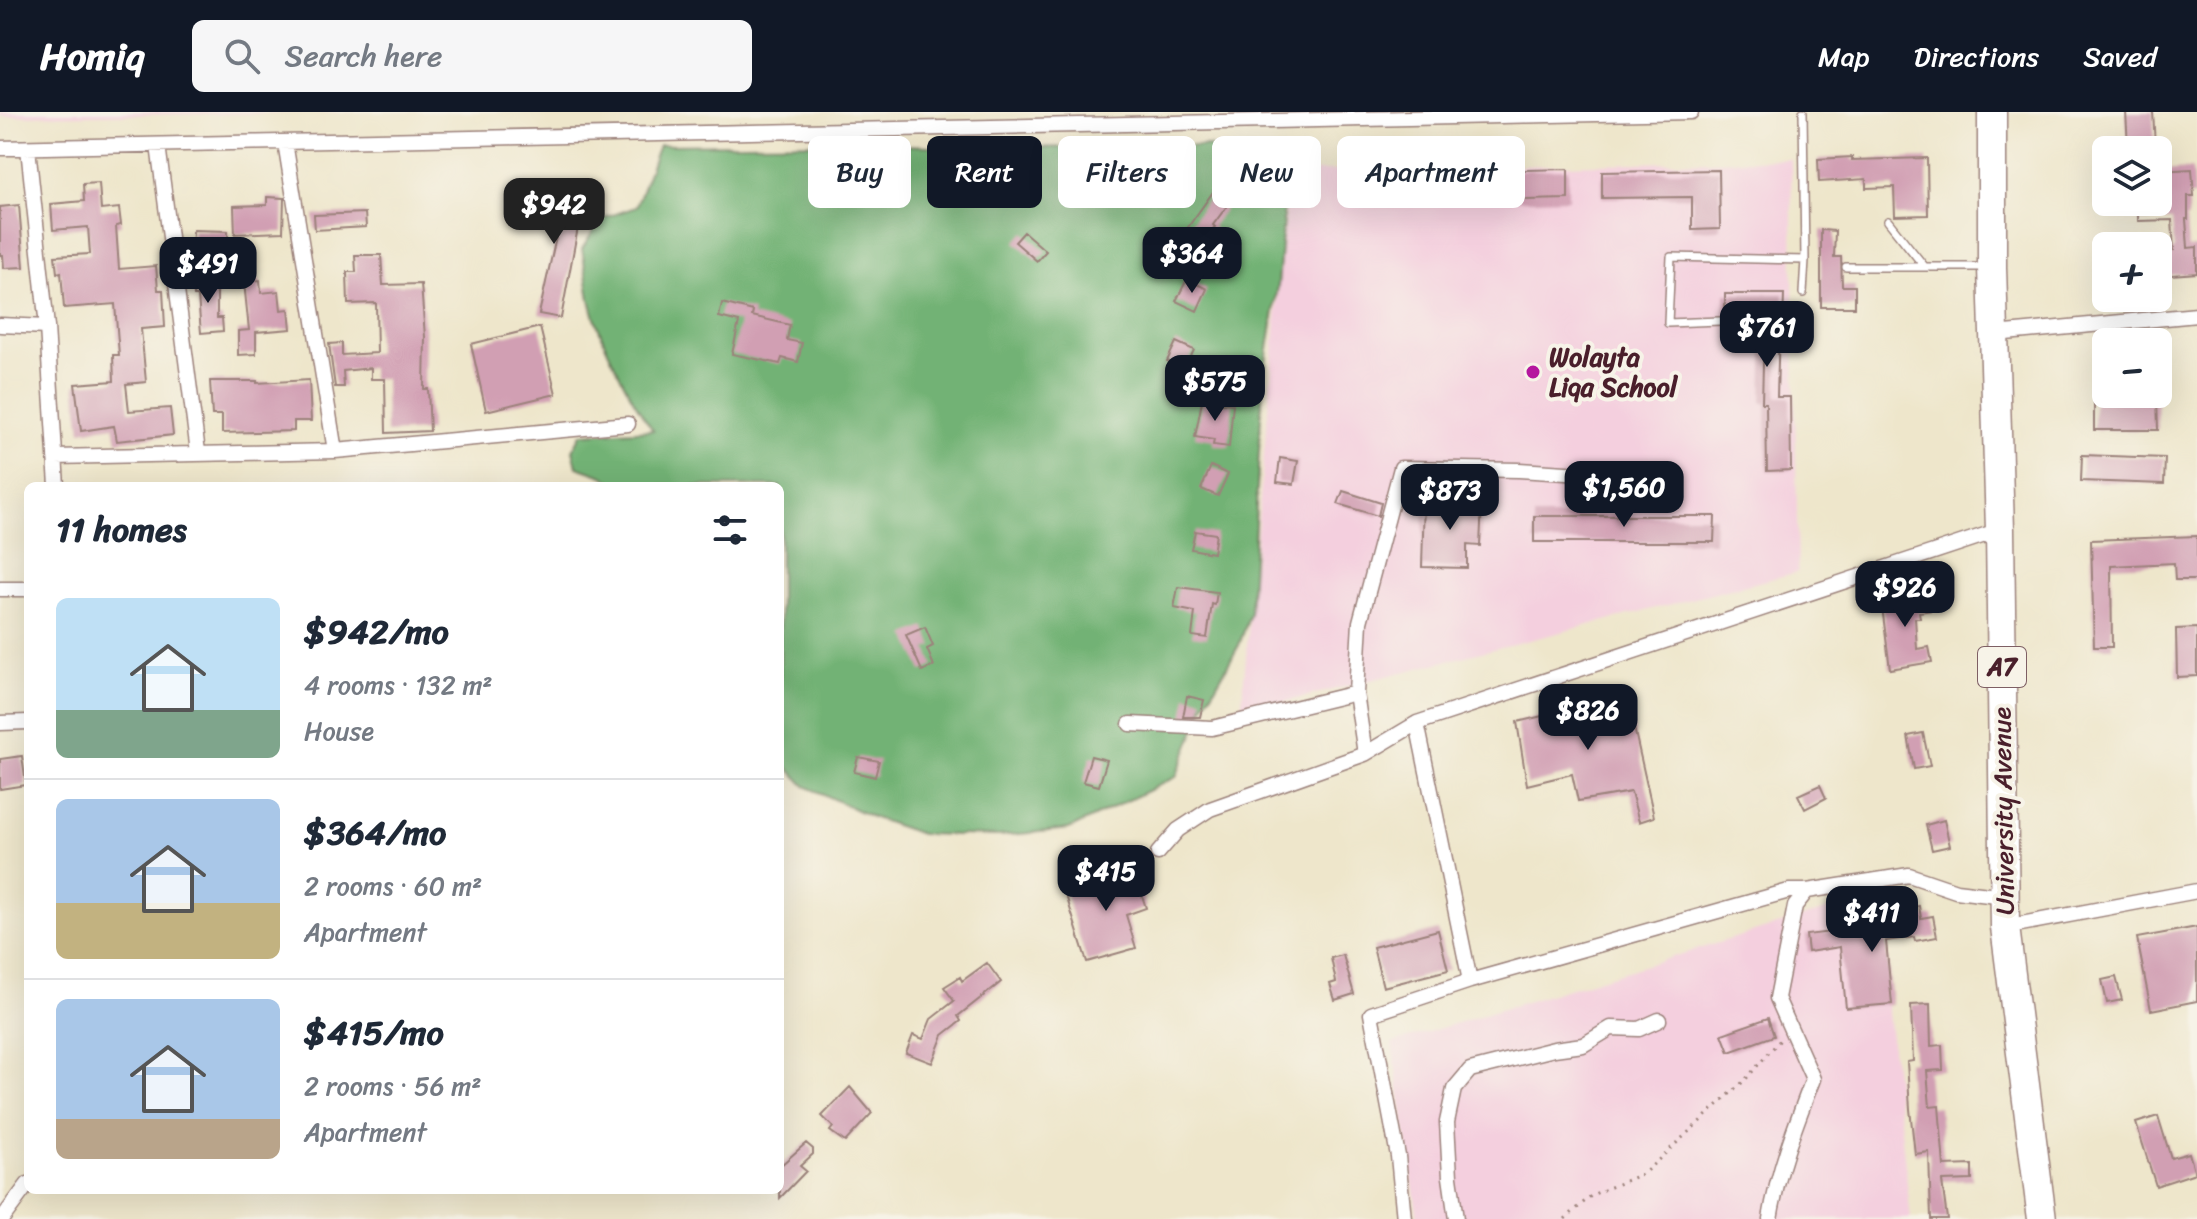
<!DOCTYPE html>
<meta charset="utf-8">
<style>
body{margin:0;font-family:Sriracha,sans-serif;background:#f6f6f7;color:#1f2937;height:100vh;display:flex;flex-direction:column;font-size:30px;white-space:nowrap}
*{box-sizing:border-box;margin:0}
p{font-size:26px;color:#747a83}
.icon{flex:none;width:44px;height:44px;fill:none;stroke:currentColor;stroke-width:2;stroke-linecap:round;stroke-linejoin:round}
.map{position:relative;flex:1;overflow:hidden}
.sheet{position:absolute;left:24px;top:370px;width:760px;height:712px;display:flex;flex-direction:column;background:#fff;border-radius:12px;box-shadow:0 8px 32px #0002}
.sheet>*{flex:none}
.banner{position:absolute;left:808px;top:24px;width:760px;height:72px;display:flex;gap:16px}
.buttons{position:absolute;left:2092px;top:24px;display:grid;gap:16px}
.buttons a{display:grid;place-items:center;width:80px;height:80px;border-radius:12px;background:#fff;box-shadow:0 8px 32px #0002;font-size:40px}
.price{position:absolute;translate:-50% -68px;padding:0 18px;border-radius:16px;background:#111827;color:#fff;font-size:26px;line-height:52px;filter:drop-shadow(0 2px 4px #0008)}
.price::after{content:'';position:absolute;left:50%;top:48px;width:24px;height:18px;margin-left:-12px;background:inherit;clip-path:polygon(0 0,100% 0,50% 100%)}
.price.selected{background:#222;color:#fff}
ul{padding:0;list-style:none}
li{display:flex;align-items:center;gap:24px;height:200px;padding:0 32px}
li+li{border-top:2px solid #e0e1e3}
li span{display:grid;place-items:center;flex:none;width:224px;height:160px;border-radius:12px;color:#555}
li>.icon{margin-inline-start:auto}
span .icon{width:96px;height:96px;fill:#fffc;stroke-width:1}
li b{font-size:34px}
h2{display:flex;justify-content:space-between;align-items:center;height:96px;padding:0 32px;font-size:34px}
.pill{padding:0 28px;border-radius:12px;background:#fff;box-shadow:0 8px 32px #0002;font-size:28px;line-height:72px}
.pill.selected{background:#111827;color:#fff}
header{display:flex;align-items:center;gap:48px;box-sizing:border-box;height:112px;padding:0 40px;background:#111827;color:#fff}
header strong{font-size:38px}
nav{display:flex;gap:44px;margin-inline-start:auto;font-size:28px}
.search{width:560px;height:72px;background:#f6f6f7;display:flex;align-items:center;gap:20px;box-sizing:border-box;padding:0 28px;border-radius:12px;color:#747a83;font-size:30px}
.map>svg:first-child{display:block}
</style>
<header>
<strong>Homiq</strong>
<div class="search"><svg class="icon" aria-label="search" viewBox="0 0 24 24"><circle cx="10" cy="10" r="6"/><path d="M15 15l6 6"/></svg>Search here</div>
<nav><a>Map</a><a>Directions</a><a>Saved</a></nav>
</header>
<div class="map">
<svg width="2197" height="1107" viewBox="0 0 2197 1107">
<rect width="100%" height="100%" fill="#f7f3e8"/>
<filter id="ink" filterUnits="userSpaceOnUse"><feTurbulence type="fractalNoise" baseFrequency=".0125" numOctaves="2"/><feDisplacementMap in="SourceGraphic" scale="16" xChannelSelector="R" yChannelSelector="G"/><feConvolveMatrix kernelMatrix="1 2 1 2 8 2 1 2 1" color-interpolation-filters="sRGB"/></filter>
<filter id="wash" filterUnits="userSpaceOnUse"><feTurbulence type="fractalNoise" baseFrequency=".006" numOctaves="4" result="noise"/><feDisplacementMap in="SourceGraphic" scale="32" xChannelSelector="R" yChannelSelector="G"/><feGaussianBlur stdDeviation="1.8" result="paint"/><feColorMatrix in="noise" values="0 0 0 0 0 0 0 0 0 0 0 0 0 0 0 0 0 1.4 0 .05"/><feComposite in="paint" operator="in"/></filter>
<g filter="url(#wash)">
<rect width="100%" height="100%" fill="#eee6cb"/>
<!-- built -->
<path fill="#f4cfde" d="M0,0H370L0,4Z
M1791,47L1798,460L1241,601L1289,60Z
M1875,783L1911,1107H1418L1392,931Z"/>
<!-- forest -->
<path fill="#72b274" stroke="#5e6850" stroke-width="2" d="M838,31L990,36L1208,34L1241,48L1264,74L1286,68L1278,174L1263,268L1250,502L1239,533L1204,595L1176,665L1069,717L999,724L921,722L874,706L805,674L780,647V374H620L603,364L577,355L573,338L581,322L653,318C630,287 598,225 590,187C587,170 585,153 582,137L601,107L636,95L659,33Z"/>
<g id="blocks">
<!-- building -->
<path fill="#d19fb3" d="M2126,0H2153L2155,33L2128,34Z
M1852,45V48L1927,46L1928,103L1895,104L1894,75L1866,76V67L1819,70L1818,47Z
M1568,57V87L1490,89V82L1463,84L1461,65L1489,63V59Z
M2192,57L2194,84H2188V107H2186L2188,136L2197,135V161L2158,164V139L2174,138L2172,108L2138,109V90H2158V59Z
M1719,58L1720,117L1692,118V85L1602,86V60Z
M1228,59L1244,71L1213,113L1215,115L1203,128L1201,126L1183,149L1171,139Z
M99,71L101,98L119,96L121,113L116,114L119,157L156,154L158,178H163L165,215L141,217L146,270L126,272L129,299L170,296L173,323L117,329L114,314L81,319L75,272L114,269L113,243H119L115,192L64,196L61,160L57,161L55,144L90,142L88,115L53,118L51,92L84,89L83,72Z
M267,85L284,86L283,120L235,122L234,94L267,93Z
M512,87L579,88V110L561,206L539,202L560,107L511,106Z
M19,93L24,155L4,156L3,143H0V95Z
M365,101L366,115L315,118L314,103Z
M193,118L228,119V143L192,141Z
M1821,118L1835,119L1834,145H1841L1842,174H1855V195H1821Z
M1024,120L1046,139L1037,149L1015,130Z
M229,143H242L243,167H229Z
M355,143H381L383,173L421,172L425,225L424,277H428L430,319L386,321L385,267H371V256L343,259L344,275H335L329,232L342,231V243L377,241L376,191L348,192L347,160H356Z
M194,167L217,168V206H222L223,219L201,221L198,184H194Z
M1187,167L1207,177L1197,199L1176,189Z
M260,168L261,181L279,179L281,198L289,197L291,217L256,220V242L238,243V219L249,218L244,170Z
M1725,182H1784L1783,213H1779L1777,285H1790L1791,358L1767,359L1766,291H1762L1764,213H1725Z
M722,191L753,199L752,204L790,213L787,228L802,231L798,250L782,246L780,252L732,242L739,210L719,205Z
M540,215L556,282L486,299L471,232Z
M1176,230L1194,238L1185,257L1167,249Z
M309,268L311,309H294V319L222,321V303H212L210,269H257V271Z
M2157,285L2158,318H2094V286Z
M1202,289L1233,292L1229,335L1213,333L1214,328L1195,325Z
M2082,343L2165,346L2164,372L2081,369Z
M1280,346L1298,349L1294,372L1277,370Z
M1211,354L1228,362L1218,384L1201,377Z
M1343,379L1381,391L1378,404L1338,392Z
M1424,388L1482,390L1480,434L1467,433V456L1422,455Z
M1534,404H1715L1714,430H1534Z
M1195,419L1216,422L1213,441L1191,437Z
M2197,424V468H2175L2174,451L2111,454L2112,535H2094L2091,428Z
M1178,475L1217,480L1215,493L1212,492L1207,526L1192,524L1195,500L1174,496Z
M1930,480L1933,498L1919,500L1920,506H1915L1917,537L1929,535L1932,550L1890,557L1881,487Z
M925,515L933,534L927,537L934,554L922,559L906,523Z
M2197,516V564L2177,565L2176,517Z
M1187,584L1204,588L1200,605H1183Z
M1627,584L1654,705L1639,710L1631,680L1578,689L1572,662L1527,673L1517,610Z
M1923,621L1930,654L1914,657L1908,624Z
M22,644L26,673L0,677V647Z
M1091,644L1107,648L1099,674L1083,670Z
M858,645L879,649L875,665L854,660Z
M1820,673L1826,686L1805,697L1798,683Z
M1944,708L1950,734L1932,738L1926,713Z
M1133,756L1146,796L1126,803L1136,836L1087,850L1064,777Z
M1919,794L1921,806L1933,804L1937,825L1915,829L1914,825L1886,829L1892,892L1846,896L1840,835L1808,840L1806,823L1889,813L1887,800Z
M2197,815V889L2151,898L2137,826Z
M1438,818L1448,858L1383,875L1373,835Z
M1343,843L1354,882L1335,888L1330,872L1336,870L1331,846Z
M987,851L1001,870L958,904L961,909L943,923L932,951L906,941L913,923L923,927L931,907L954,889L944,875L960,865L962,869Z
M2116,865L2122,888L2107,891L2102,868Z
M1930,892L1931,934L1942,933L1943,958L1927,959L1930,995L1939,994L1944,1054L1972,1053V1068L1942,1069L1947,1107H1931L1929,1040L1915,1042L1910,997L1907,950L1913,949L1911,893Z
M1768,906L1774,924L1729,940L1722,922Z
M850,975L872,1001L845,1030L830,1019L833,1015L822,1004Z
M2158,1004L2171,1046L2189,1041L2195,1061L2156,1074L2136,1011Z
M806,1031L813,1037V1042L800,1054L806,1059L780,1086V1054Z"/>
</g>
</g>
<g filter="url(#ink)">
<use href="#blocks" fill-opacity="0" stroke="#9c827b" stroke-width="2"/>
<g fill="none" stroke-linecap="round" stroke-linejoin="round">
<defs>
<path id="lane" d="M1888,109L1924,154
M1846,155H1984
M1803,181L1805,148L1803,0
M1720,209L1668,211L1671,145L1805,148"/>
<path id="street" d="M285,30L335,339
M158,33L198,340
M0,36L1691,0
M28,36L47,215L57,374
M0,213L47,215
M1995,222L2197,203
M55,345L335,339L628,312
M0,477H28
M1356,581L1360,510L1401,356L1519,358L1644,366
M0,611L28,610
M1130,612L1212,616L1356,581L1365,642L1417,611
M1158,741L1178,718L1210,697L1365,642
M2005,815L2197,779
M1470,869L1417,611L2000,418
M2,1107L28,1072
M1404,1107L1398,1044L1371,902L1470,869L1789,779H1807L1909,763L1956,779L2005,785
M1456,1107L1450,1065L1447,1010L1454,977L1470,958L1554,937L1583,933L1611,916L1639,917L1659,908
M1770,1107C1778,1058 1795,1014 1813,967L1777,886L1795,794L1807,779"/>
<path id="highway" d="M1992,0V155L2000,418L2005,815L2042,1107"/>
</defs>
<!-- lane casing -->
<use href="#lane" stroke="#9c827b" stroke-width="10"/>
<!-- street casing -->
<use href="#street" stroke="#9c827b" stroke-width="17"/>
<!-- highway casing -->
<use href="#highway" stroke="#9c827b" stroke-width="31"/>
<!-- path -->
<path stroke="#9c827b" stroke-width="3" stroke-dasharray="2 6" stroke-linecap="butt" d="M1565,1107L1592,1083L1644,1061L1745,968L1781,927"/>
<!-- lane -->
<use href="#lane" stroke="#fff" stroke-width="7"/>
<!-- street -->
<use href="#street" stroke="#fff" stroke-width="14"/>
<!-- highway -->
<use href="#highway" stroke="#fff" stroke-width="28"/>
</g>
</g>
<!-- markers -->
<circle fill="#b5179e" stroke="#f7f3e8" stroke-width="3" cx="1533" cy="260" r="8"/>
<g text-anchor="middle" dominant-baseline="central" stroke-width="8" stroke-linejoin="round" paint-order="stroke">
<!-- shield labels -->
<rect fill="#f7f3e8" stroke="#7e5f64" stroke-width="2" x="1978" y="535" width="48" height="40" rx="6"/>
<g font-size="24" font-weight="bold" fill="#4a1f2b">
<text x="2002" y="555">A7</text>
</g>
<!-- poi labels -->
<g font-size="26" font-weight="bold" fill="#4a1f2b" stroke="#f7f3e8" text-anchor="start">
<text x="1549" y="245">Wolayta<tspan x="1549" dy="30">Liqa School</tspan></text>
</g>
<!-- street labels -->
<g font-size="26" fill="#4a1f2b" stroke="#f7f3e8">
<text transform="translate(2003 699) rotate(-91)">University Avenue</text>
</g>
</g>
</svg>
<div class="buttons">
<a><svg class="icon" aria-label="layers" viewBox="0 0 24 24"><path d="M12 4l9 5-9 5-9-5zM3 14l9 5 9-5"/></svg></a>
<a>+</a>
<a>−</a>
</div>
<b class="price selected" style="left:554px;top:134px">$942</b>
<b class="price" style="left:1192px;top:183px">$364</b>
<b class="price" style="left:208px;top:193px">$491</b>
<b class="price" style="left:1767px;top:257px">$761</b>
<b class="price" style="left:1215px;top:311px">$575</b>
<b class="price" style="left:1624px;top:417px">$1,560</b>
<b class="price" style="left:1450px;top:420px">$873</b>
<b class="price" style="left:1905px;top:517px">$926</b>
<b class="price" style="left:1588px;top:640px">$826</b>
<b class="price" style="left:1106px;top:801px">$415</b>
<b class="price" style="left:1872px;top:842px">$411</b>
<div class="banner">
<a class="pill">Buy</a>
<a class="pill selected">Rent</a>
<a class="pill">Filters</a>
<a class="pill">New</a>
<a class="pill">Apartment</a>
</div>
<section class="sheet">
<h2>11 homes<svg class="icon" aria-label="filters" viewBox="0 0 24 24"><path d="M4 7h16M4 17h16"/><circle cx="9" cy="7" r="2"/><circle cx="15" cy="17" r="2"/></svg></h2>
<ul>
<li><span style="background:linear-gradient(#bfe0f5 70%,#7fa58c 0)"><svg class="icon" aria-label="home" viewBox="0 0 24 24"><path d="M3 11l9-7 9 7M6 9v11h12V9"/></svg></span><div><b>$942/mo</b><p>4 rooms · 132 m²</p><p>House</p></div></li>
<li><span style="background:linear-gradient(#a9c7e8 65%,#c2b280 0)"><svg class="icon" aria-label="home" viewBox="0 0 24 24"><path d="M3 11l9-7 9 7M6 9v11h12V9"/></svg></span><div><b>$364/mo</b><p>2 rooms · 60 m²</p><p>Apartment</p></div></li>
<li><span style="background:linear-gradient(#a9c7e8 75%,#b9a48a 0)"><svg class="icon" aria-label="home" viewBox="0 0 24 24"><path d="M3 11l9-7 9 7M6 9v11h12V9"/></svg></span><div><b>$415/mo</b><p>2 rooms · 56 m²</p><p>Apartment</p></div></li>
</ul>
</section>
</div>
